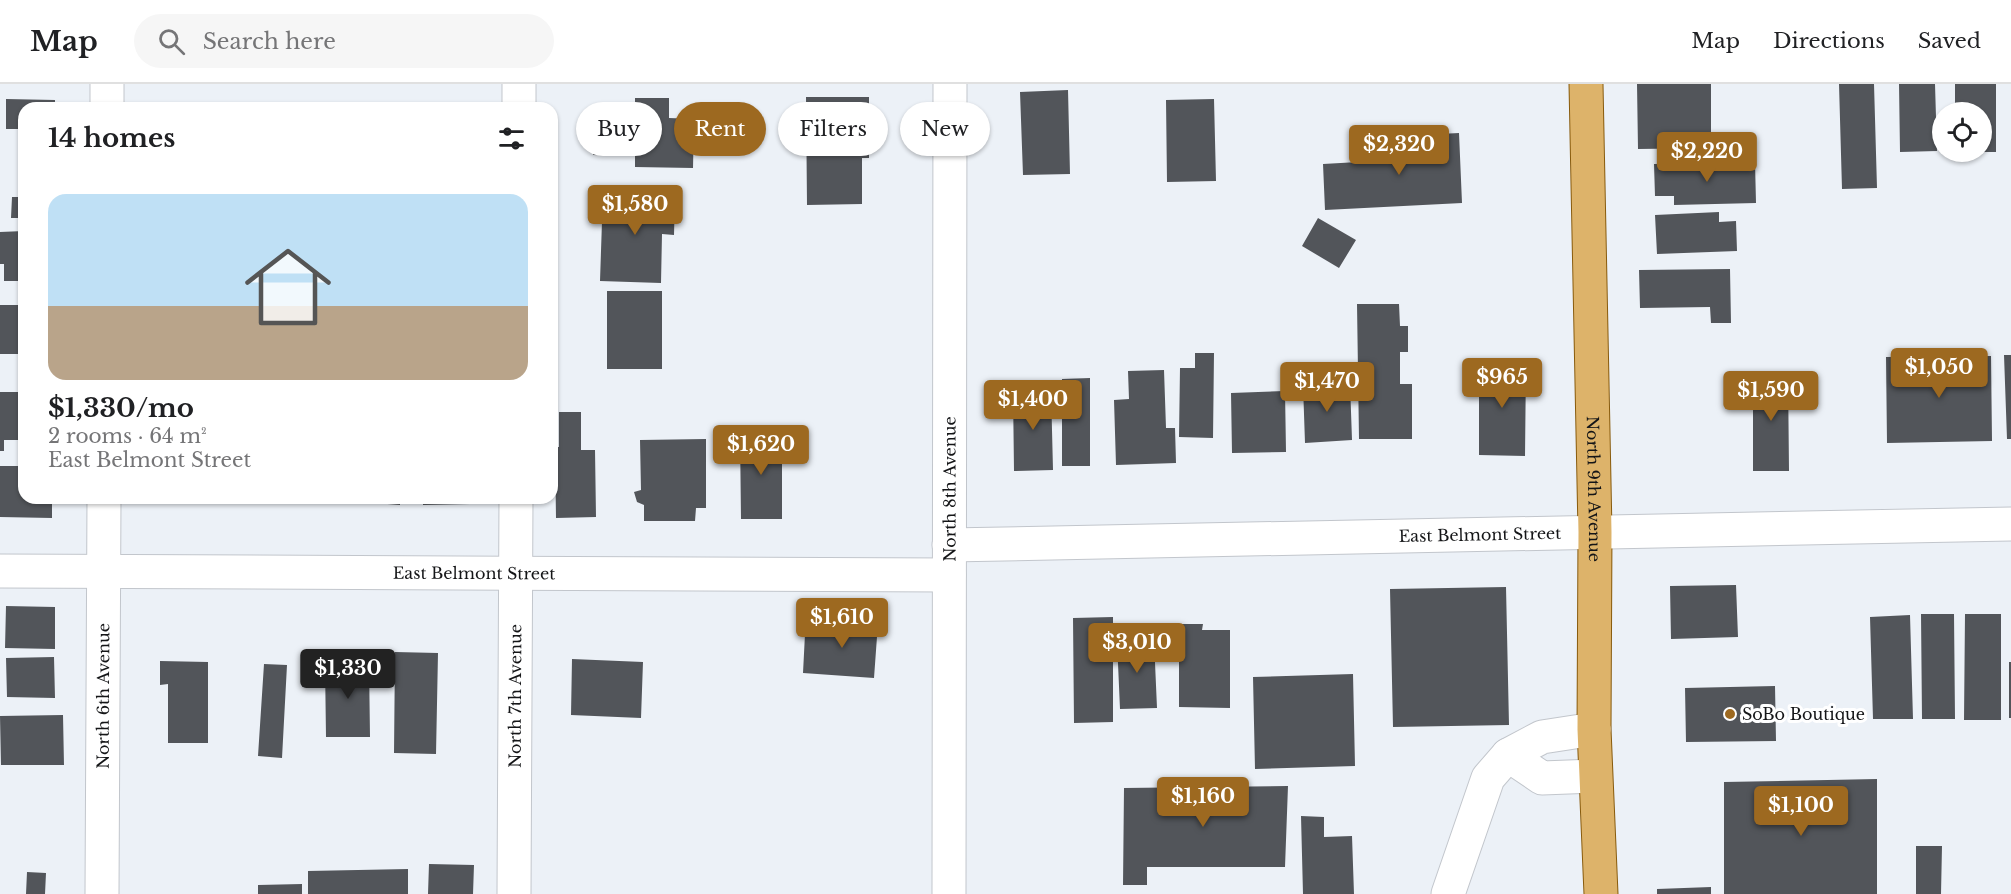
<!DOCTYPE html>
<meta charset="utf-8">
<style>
body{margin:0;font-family:"Libre Baskerville",serif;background:#f6f6f6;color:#202124;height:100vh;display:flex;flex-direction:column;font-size:22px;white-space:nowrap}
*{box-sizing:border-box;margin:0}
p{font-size:20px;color:#757577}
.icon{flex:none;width:33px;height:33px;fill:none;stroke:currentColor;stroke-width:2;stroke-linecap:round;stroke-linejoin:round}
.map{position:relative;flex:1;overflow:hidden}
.sheet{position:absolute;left:18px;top:18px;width:540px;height:402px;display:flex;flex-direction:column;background:#fff;border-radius:18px;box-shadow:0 2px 4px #0004}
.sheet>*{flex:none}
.banner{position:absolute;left:576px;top:18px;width:570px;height:54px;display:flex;gap:12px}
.fabs{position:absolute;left:1932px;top:18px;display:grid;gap:12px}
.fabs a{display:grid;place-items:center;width:60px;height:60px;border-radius:50%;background:#fff;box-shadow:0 2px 4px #0004;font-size:30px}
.price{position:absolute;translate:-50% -51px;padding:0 14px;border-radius:6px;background:#9d6920;color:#fff;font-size:20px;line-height:39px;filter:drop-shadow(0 2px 3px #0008)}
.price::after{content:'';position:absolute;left:50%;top:36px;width:18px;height:14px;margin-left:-9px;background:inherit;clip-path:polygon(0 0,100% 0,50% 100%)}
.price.current{background:#222;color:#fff}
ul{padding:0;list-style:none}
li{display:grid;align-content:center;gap:12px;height:318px;padding:0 30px}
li+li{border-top:2px solid #e0e0e0}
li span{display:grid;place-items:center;height:186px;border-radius:18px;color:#555}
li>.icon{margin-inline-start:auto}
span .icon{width:108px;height:108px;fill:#fffc;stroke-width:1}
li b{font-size:26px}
h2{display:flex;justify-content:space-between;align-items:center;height:72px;padding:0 30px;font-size:26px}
.pill{padding:0 21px;border-radius:27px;background:#fff;box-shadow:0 2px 4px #0004;font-size:21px;line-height:54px}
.pill.current{background:#9d6920;color:#fff}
header{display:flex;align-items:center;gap:36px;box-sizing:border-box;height:84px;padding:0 30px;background:#fff;border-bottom:2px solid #e0e0e0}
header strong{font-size:28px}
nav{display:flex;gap:33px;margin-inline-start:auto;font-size:21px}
.search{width:420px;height:54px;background:#f6f6f6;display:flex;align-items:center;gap:15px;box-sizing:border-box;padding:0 21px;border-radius:33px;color:#757577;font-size:22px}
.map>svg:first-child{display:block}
</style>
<header>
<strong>Map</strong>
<div class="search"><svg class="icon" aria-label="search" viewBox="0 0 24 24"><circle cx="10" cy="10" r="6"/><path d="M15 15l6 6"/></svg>Search here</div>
<nav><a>Map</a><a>Directions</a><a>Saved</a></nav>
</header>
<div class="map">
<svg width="2011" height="810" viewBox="0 0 2011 810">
<rect width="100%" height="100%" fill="#ecf1f7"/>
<!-- building -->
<path fill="#52555a" d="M1637,0H1711V64L1638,65Z
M1839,0H1874L1877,104L1842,105Z
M1899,0H1935L1937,67L1900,68Z
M1955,0H1996V68H1982V28H1955Z
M1068,6L1070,90L1023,91L1020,8Z
M806,13H869V74H862V120L807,121Z
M635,14H669V34L694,35L693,84L635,83V72L593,71L594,24H635Z
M6,15L55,16V24H24V45H6Z
M1214,15L1216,97L1167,98L1166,16Z
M1459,49L1462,119L1325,126L1323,80L1376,77L1375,68L1401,67L1400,52Z
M1755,78L1756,119L1674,121V112H1655L1654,80Z
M603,108L675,110L674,151L662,150L661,199L600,197Z
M12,113H24V134H11Z
M1719,128V138L1736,137L1737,167L1657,170L1655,131Z
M1318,134L1356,156L1339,184L1302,162Z
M24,147V197H4V180H0V148Z
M1730,185L1731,239H1711L1710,223L1640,224L1639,186Z
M607,207H662V285H607Z
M1357,220H1399L1400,242H1408V268H1400V300H1412V355H1359Z
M0,221H18V230H24L23,270H0Z
M1195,269H1214L1213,354L1179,353L1180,284H1195Z
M2004,271H2011V355H2007Z
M1991,272L1992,357L1887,359L1886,273Z
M1479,278H1526L1525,372L1479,371Z
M1164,286L1166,344H1175L1176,379L1116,381L1114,316L1129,315L1128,287Z
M1788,289L1789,387H1753V290Z
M1090,294V382H1062V295Z
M1350,299L1352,356L1305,359L1303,301Z
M1051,306L1053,386L1014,387L1013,307Z
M1285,307L1286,368L1232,369L1231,309Z
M0,308H24V356H4V367H0Z
M559,328H581V366H595L596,433L556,434L555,363H559Z
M740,350H782V435H741Z
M706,355V424H696L695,437H644V421L637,418L634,408L641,406L640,356Z
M0,382H24V414H52V434L0,433Z
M254,414H293V420L254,419Z
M362,414H400V421L362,418Z
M423,414H470V420L423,421Z
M1736,501L1738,553L1671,555L1670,502Z
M1506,503L1509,641L1393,643L1390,505Z
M6,522L55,523V565L5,564Z
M1921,530H1954L1955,635H1922Z
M1965,530H2001V636H1964Z
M1910,531L1913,635H1873L1870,533Z
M1113,533V638L1074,639L1073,534Z
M823,534L878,539L874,594L803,589L805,550L822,551Z
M1179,540H1203L1202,546H1230V624L1179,623Z
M1154,556L1157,624L1120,625L1117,557Z
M395,568L438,569L436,670L394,669Z
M54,573L55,614L7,613L6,574Z
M572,575L643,578L641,634L571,631Z
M160,577L208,578V659H168V600L160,601Z
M2009,578H2011V634H2009Z
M369,579L370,653H326L325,580Z
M264,580L287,581L282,674L258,672Z
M1353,590L1355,682L1255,685L1253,593Z
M1775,602L1776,657L1686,658L1685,604Z
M63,631L64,681H1L0,632Z
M1877,695V810H1724V698Z
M1288,702L1285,783H1147V801H1123L1124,704Z
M1301,732L1324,733V753L1352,752L1354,810H1303Z
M1916,762H1942L1941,810H1916Z
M429,780L474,781L473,810H428Z
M408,785V810H308V787Z
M27,788L46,789L45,810H26Z
M302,800V810H258V801Z
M1711,803V810H1657V805Z"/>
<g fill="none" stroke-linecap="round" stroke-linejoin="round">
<defs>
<g id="minor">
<path d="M107,24V0"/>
<path d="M519,24V0"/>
<path id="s1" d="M949,461L2011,440"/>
<path id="s2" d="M0,487L949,491"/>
<path d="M1508,671L1542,694L1595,692"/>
<path id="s3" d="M102,810L104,414"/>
<path id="s4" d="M514,810L516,414"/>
<path id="s5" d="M949,810L950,0"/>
<path d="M1448,810L1488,694L1508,671L1542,653L1594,645"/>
</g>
<g id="major">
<path id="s6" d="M1586,0L1595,448L1594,645L1601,810"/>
</g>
</defs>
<!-- minor casing -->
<use href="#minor" stroke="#c2c6cc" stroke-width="35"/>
<!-- major casing -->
<use href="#major" stroke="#885b0d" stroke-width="35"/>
<!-- minor -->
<use href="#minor" stroke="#fff" stroke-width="33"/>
<!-- major -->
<use href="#major" stroke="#ddb36a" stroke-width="33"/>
</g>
<!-- markers -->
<circle fill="#9d6920" stroke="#fff" stroke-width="2" cx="1730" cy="630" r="6"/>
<g text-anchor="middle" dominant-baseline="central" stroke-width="6" stroke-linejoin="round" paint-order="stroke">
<!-- street labels -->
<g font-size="16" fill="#141517" stroke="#fff">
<text stroke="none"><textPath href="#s5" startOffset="405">North 8th Avenue</textPath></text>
<text stroke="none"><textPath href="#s6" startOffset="405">North 9th Avenue</textPath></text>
<text stroke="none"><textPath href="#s1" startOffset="531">East Belmont Street</textPath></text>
<text stroke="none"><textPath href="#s2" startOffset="474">East Belmont Street</textPath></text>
<text stroke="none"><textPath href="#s3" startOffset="198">North 6th Avenue</textPath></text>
<text stroke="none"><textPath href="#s4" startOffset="198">North 7th Avenue</textPath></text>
</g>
<!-- poi labels -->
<g font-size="16" fill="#141517" stroke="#fff" text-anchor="start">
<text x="1742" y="630">SoBo Boutique</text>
</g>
</g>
</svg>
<div class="fabs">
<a><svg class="icon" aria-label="locate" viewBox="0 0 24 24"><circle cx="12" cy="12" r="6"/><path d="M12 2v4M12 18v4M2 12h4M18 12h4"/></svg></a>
</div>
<b class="price" style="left:1399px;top:92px">$2,320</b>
<b class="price" style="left:1707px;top:99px">$2,220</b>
<b class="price" style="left:635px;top:152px">$1,580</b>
<b class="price" style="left:1939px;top:315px">$1,050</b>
<b class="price" style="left:1502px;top:325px">$965</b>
<b class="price" style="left:1327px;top:329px">$1,470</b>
<b class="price" style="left:1771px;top:338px">$1,590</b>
<b class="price" style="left:1033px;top:347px">$1,400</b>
<b class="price" style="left:761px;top:392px">$1,620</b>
<b class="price" style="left:842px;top:565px">$1,610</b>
<b class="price" style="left:1137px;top:590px">$3,010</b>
<b class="price current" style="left:348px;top:616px">$1,330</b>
<b class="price" style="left:1203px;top:744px">$1,160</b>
<b class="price" style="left:1801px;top:753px">$1,100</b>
<div class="banner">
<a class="pill">Buy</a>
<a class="pill current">Rent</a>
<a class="pill">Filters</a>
<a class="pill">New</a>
</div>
<section class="sheet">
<h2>14 homes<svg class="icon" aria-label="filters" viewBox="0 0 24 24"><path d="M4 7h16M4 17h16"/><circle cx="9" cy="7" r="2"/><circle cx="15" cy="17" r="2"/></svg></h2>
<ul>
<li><span style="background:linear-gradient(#bfe0f5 60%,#b9a48a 0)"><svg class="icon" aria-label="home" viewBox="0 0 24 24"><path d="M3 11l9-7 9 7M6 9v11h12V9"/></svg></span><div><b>$1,330/mo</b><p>2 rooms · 64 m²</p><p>East Belmont Street</p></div></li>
</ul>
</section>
</div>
